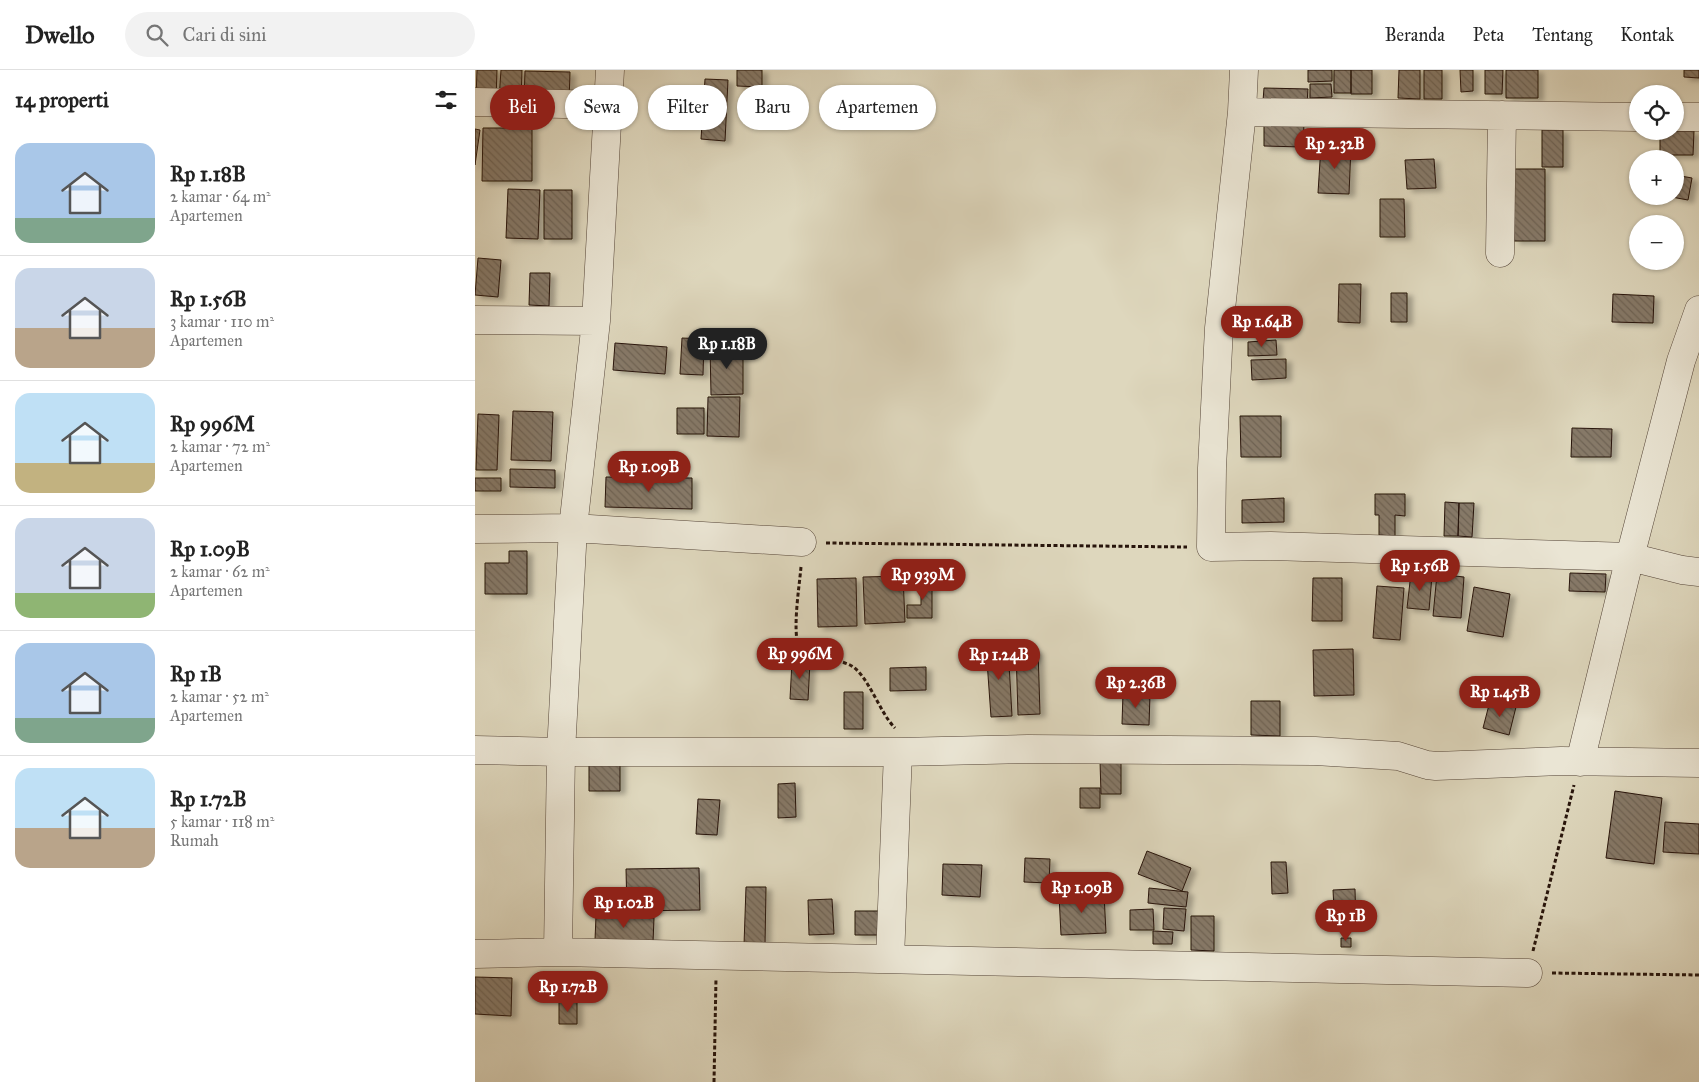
<!DOCTYPE html>
<html lang="id">
<meta charset="utf-8">
<style>
body{margin:0;font-family:"IM FELL Great Primer",serif;background:#f2f2f2;color:#222;height:100vh;display:flex;flex-direction:column;font-size:19px;white-space:nowrap}
*{box-sizing:border-box;margin:0}
p{font-size:16px;color:#767676}
.icon{flex:none;width:28px;height:28px;fill:none;stroke:currentColor;stroke-width:2;stroke-linecap:round;stroke-linejoin:round}
.map{position:relative;flex:1;overflow:hidden}
.sheet{display:flex;flex-direction:column;background:#fff;width:475px}
.sheet>*{flex:none}
.hud{position:absolute;left:15px;top:15px;width:475px;height:45px;display:flex;gap:10px}
.tools{position:absolute;left:1154px;top:15px;display:grid;gap:10px}
.tools a{display:grid;place-items:center;width:55px;height:55px;border-radius:50%;background:#fff;box-shadow:0 1px 4px #0004;font-size:25px}
.price{position:absolute;translate:-50% -42px;padding:0 11px;border-radius:18px;background:#8f2418;color:#fff;font-size:16px;line-height:32px;filter:drop-shadow(0 1px 2px #0008)}
.price::after{content:'';position:absolute;left:50%;top:30px;width:15px;height:11px;margin-left:-8px;background:inherit;clip-path:polygon(0 0,100% 0,50% 100%)}
.price.selected{background:#222;color:#fff}
ul{padding:0;list-style:none}
li{display:flex;align-items:center;gap:15px;height:125px;padding:0 15px}
li+li{border-top:1px solid #e0e0e0}
li span{display:grid;place-items:center;flex:none;width:140px;height:100px;border-radius:15px;color:#555}
li>.icon{margin-inline-start:auto}
span .icon{width:60px;height:60px;fill:#fffc;stroke-width:1}
li b{font-size:21px}
h2{display:flex;justify-content:space-between;align-items:center;height:60px;padding:0 15px;font-size:21px}
.tag{padding:0 18px;border-radius:22px;background:#fff;box-shadow:0 1px 4px #0004;font-size:18px;line-height:45px}
.tag.selected{background:#8f2418;color:#fff}
header{display:flex;align-items:center;gap:30px;box-sizing:border-box;height:70px;padding:0 25px;background:#fff;border-bottom:1px solid #e0e0e0}
header strong{font-size:24px}
nav{display:flex;gap:28px;margin-inline-start:auto;font-size:18px}
.search{width:350px;height:45px;background:#f2f2f2;display:flex;align-items:center;gap:12px;box-sizing:border-box;padding:0 18px;border-radius:28px;color:#767676;font-size:19px}
main{display:flex;flex:1;min-height:0}
.map>svg:first-child{display:block}
</style>
<header>
<strong>Dwello</strong>
<div class="search"><svg class="icon" aria-label="search" viewBox="0 0 24 24"><circle cx="10" cy="10" r="6"/><path d="M15 15l6 6"/></svg>Cari di sini</div>
<nav><a>Beranda</a><a>Peta</a><a>Tentang</a><a>Kontak</a></nav>
</header>
<main>
<section class="sheet">
<h2>14 properti<svg class="icon" aria-label="filters" viewBox="0 0 24 24"><path d="M4 7h16M4 17h16"/><circle cx="9" cy="7" r="2"/><circle cx="15" cy="17" r="2"/></svg></h2>
<ul>
<li><span style="background:linear-gradient(#a9c7e8 75%,#7fa58c 0)"><svg class="icon" aria-label="home" viewBox="0 0 24 24"><path d="M3 11l9-7 9 7M6 9v11h12V9"/></svg></span><div><b>Rp 1.18B</b><p>2 kamar · 64 m²</p><p>Apartemen</p></div></li>
<li><span style="background:linear-gradient(#c9d6e8 60%,#b9a48a 0)"><svg class="icon" aria-label="home" viewBox="0 0 24 24"><path d="M3 11l9-7 9 7M6 9v11h12V9"/></svg></span><div><b>Rp 1.56B</b><p>3 kamar · 110 m²</p><p>Apartemen</p></div></li>
<li><span style="background:linear-gradient(#bfe0f5 70%,#c2b280 0)"><svg class="icon" aria-label="home" viewBox="0 0 24 24"><path d="M3 11l9-7 9 7M6 9v11h12V9"/></svg></span><div><b>Rp 996M</b><p>2 kamar · 72 m²</p><p>Apartemen</p></div></li>
<li><span style="background:linear-gradient(#c9d6e8 75%,#8fb573 0)"><svg class="icon" aria-label="home" viewBox="0 0 24 24"><path d="M3 11l9-7 9 7M6 9v11h12V9"/></svg></span><div><b>Rp 1.09B</b><p>2 kamar · 62 m²</p><p>Apartemen</p></div></li>
<li><span style="background:linear-gradient(#a9c7e8 75%,#7fa58c 0)"><svg class="icon" aria-label="home" viewBox="0 0 24 24"><path d="M3 11l9-7 9 7M6 9v11h12V9"/></svg></span><div><b>Rp 1B</b><p>2 kamar · 52 m²</p><p>Apartemen</p></div></li>
<li><span style="background:linear-gradient(#bfe0f5 60%,#b9a48a 0)"><svg class="icon" aria-label="home" viewBox="0 0 24 24"><path d="M3 11l9-7 9 7M6 9v11h12V9"/></svg></span><div><b>Rp 1.72B</b><p>5 kamar · 118 m²</p><p>Rumah</p></div></li>
</ul>
</section>
<div class="map">
<svg width="1224" height="1012" viewBox="0 0 1224 1012">
<defs>
<pattern id="building-back-hatch" width="6" height="6" patternUnits="userSpaceOnUse" patternTransform="scale(1.25)"><rect width="6" height="6" fill="#867968"/><path d="M-1 5l2 2M0 0l6 6M5-1l2 2" fill="none" stroke="#6e6254"/></pattern>
<filter id="shadow"><feDropShadow dx="5.5" dy="3" stdDeviation="2.5" flood-color="#0004"/></filter>
</defs>
<rect width="100%" height="100%" fill="#ded7bd"/>
<filter id="stains"><feTurbulence type="fractalNoise" baseFrequency=".004" numOctaves="4"/><feColorMatrix values="0 0 0 0 .2 0 0 0 0 .09 0 0 0 0 .02 0 0 0 .5 -.17"/></filter>
<radialGradient id="worn" r=".72"><stop offset=".6" stop-color="#630" stop-opacity="0"/><stop offset="1" stop-color="#630" stop-opacity=".3"/></radialGradient>
<!-- building -->
<path fill="url(#building-back-hatch)" stroke="#27140b" filter="url(#shadow)" d="M2,0H22L21,29L1,28Z
M26,0H47L46,30L24,29Z
M262,0H287V17L262,16Z
M833,0H857V11L833,12Z
M859,0H876V23H859Z
M876,0H897V24H876Z
M924,0H945V29L923,28Z
M949,0H967V29H949Z
M985,0H998V21L986,22Z
M1010,0H1028L1027,24H1010Z
M1031,0H1063V28H1031Z
M1209,0H1224V8L1209,7Z
M50,1L95,2L94,33L49,31Z
M230,9L253,10L250,71L226,69Z
M835,14H856L857,27L835,28Z
M789,18L833,19L832,33L788,31Z
M789,52L829,53L828,77L789,76Z
M8,58H57V111H7Z
M0,59L5,60L0,95Z
M1067,60H1088V97H1067Z
M1185,61H1219L1218,85H1185Z
M847,62L875,63V73L846,72Z
M846,75L876,76L874,124L843,123Z
M959,89L961,118L932,119L930,90Z
M1039,99H1070V171H1039Z
M1200,105L1217,108L1213,130L1191,126H1200Z
M33,119L65,120L63,169L31,168Z
M69,120H97V169H69Z
M905,129H929L930,167H905Z
M3,188L26,190L23,227L0,225Z
M55,203H75L74,236L54,235Z
M864,214H886L885,253L863,252Z
M916,223H932V252H916Z
M1138,224L1179,226L1178,253L1137,252Z
M207,268L229,269L228,305L205,304Z
M801,270L802,285L773,286V272Z
M140,273L192,277L190,304L138,300Z
M235,276H268V324L236,325Z
M811,289V308L777,310L776,290Z
M233,327H265L264,367L232,366Z
M202,338H229V364H202Z
M38,341L78,342L76,391L36,390Z
M3,344L24,345L22,400H1Z
M765,346H806V387H766Z
M1097,358L1137,359L1136,387H1096Z
M35,399L80,400V418L35,417Z
M131,407L217,408V439L130,437Z
M0,408H26V421H0Z
M900,424H930V446L920,445V466L904,465V445H900Z
M809,428V452L767,453V430Z
M970,432L984,433L983,466H969Z
M984,433H999L997,467L983,466Z
M34,481H52V524H10V493H34Z
M936,503L957,506L954,540L932,538Z
M1095,503L1131,504L1130,522L1094,521Z
M962,504L989,507L986,548L958,546Z
M446,505H457V548H432V535H446Z
M428,506L430,552L390,554L388,507Z
M381,508L382,556L343,557L342,509Z
M838,508H867V551H837Z
M902,516L929,518L925,570L898,568Z
M999,517L1035,524L1028,567L992,561Z
M533,576L537,646L516,647L511,577Z
M878,579L879,625L839,626L838,580Z
M563,580L565,644L543,645L541,581Z
M317,591L335,592L333,630L315,629Z
M451,597V620L415,621V598Z
M369,622H388V659H369Z
M648,623L675,624L674,655L647,654Z
M776,631H805V666L776,665Z
M1015,631L1041,637L1034,665L1008,658Z
M114,688H145V721H114Z
M625,691H646V724H626Z
M320,713L321,747L303,748V714Z
M605,718H625V738H605Z
M1140,721L1187,728L1179,794L1131,788Z
M223,729L245,730L242,765L221,764Z
M1190,752L1224,754V784L1188,782Z
M672,781L716,798L707,821L663,804Z
M550,788L575,789L574,813L549,812Z
M796,792H811L813,823L797,824Z
M468,794L507,795L505,827L467,825Z
M224,798L225,840L152,841L151,799Z
M271,817H291L290,875H269Z
M674,818L713,822L711,837L673,833Z
M880,819L881,857L860,858L858,820Z
M629,824L631,863L586,865L584,825Z
M357,829L359,864L334,865L333,830Z
M689,838L711,839L709,861L688,859Z
M678,839L679,860H655V840Z
M380,841H407V865H380Z
M121,846L179,848L178,872L120,870Z
M716,846H739V881L716,880Z
M678,861L698,862L697,874H678Z
M866,868H876V877H866Z
M76,902H103L104,924H76Z
M0,907L37,908L36,946L0,944Z
M84,932H102V954H84Z"/>
<g fill="none" stroke-linecap="round" stroke-linejoin="round">
<defs>
<path id="minor" d="M769,0L767,42L1162,47
M0,32L132,35
M767,42L744,258L737,398L736,477L796,476L1155,487L1207,500L1224,502
M1200,47H1224
M1025,183L1027,45
M0,250L121,251
M0,459L98,458L327,472
M0,680L86,682H423L553,679L840,681L923,686L952,695L961,696L1086,691L1224,693
M1105,692L1155,487L1206,291L1224,240
M83,882L86,682L98,458L121,251L135,0
M0,884L83,882L1053,903
M415,889L423,682"/>
</defs>
<!-- minor casing -->
<use href="#minor" stroke="#554538" stroke-width="29"/>
<!-- path -->
<path stroke="#27140b" stroke-width="3" stroke-dasharray="4 2.5" stroke-linecap="butt" d="M351,473L712,477
M326,497C324,519 318,555 323,576C324,580 326,582 329,585C344,589 360,588 375,595C393,604 404,642 420,658
M1058,881L1099,715
M1077,903L1224,905
M239,1012L241,908"/>
<!-- minor -->
<use href="#minor" stroke="#eae5d4" stroke-width="28"/>
</g>
<rect width="100%" height="100%" filter="url(#stains)"/>
<rect width="100%" height="100%" fill="url(#worn)"/>
</svg>
<div class="tools">
<a><svg class="icon" aria-label="locate" viewBox="0 0 24 24"><circle cx="12" cy="12" r="6"/><path d="M12 2v4M12 18v4M2 12h4M18 12h4"/></svg></a>
<a>+</a>
<a>−</a>
</div>
<b class="price" style="left:860px;top:100px">Rp 2.32B</b>
<b class="price" style="left:787px;top:278px">Rp 1.64B</b>
<b class="price selected" style="left:252px;top:300px">Rp 1.18B</b>
<b class="price" style="left:174px;top:423px">Rp 1.09B</b>
<b class="price" style="left:945px;top:522px">Rp 1.56B</b>
<b class="price" style="left:448px;top:531px">Rp 939M</b>
<b class="price" style="left:325px;top:610px">Rp 996M</b>
<b class="price" style="left:524px;top:611px">Rp 1.24B</b>
<b class="price" style="left:661px;top:639px">Rp 2.36B</b>
<b class="price" style="left:1025px;top:648px">Rp 1.45B</b>
<b class="price" style="left:607px;top:844px">Rp 1.09B</b>
<b class="price" style="left:149px;top:859px">Rp 1.02B</b>
<b class="price" style="left:871px;top:872px">Rp 1B</b>
<b class="price" style="left:93px;top:943px">Rp 1.72B</b>
<div class="hud">
<a class="tag selected">Beli</a>
<a class="tag">Sewa</a>
<a class="tag">Filter</a>
<a class="tag">Baru</a>
<a class="tag">Apartemen</a>
</div>
</div>
</main>
